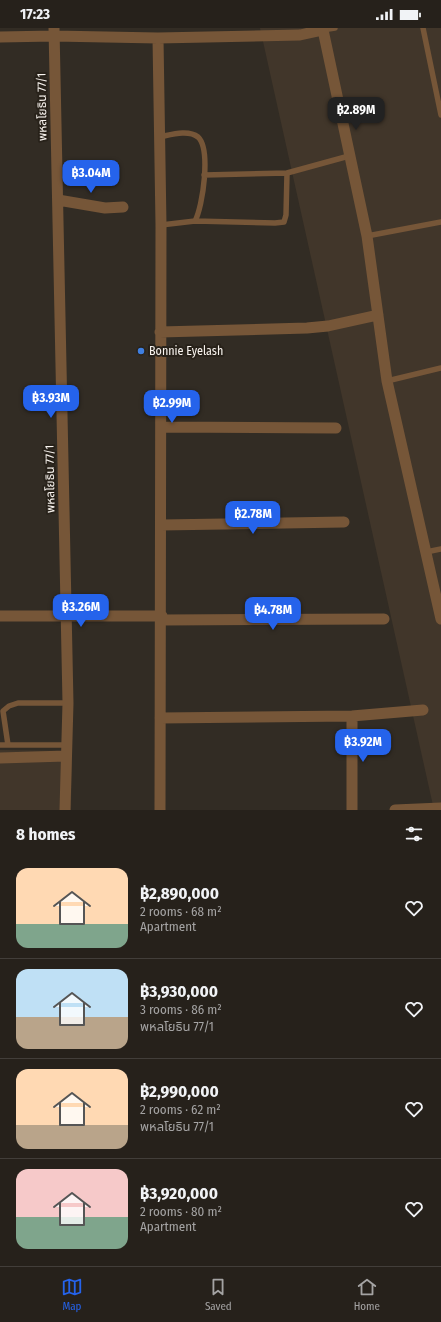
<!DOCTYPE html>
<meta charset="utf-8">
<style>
body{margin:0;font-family:"Fira Sans Condensed","Noto Sans Thai",sans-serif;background:#322e28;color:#f1f3f6;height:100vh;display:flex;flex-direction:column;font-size:15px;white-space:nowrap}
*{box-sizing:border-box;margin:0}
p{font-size:13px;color:#a4a3a3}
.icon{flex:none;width:22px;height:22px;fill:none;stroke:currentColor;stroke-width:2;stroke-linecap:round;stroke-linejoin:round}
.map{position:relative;height:782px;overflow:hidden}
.sheet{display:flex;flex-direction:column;background:#26211b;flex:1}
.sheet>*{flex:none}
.price{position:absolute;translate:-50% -34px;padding:0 9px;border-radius:8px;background:#2563eb;color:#fff;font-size:13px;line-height:26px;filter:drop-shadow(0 1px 2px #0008)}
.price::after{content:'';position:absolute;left:50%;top:24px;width:12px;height:9px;margin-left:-6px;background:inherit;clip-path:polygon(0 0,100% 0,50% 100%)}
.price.selected{background:#222;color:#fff}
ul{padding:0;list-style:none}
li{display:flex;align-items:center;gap:12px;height:100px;padding:0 16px}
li+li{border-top:1px solid #423e3a}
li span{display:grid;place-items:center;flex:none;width:112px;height:80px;border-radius:12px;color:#555}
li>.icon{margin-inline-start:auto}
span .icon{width:48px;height:48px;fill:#fffc;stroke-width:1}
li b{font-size:17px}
h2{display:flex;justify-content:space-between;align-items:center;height:48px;padding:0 16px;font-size:17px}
.status{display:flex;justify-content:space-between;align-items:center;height:28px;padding:0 20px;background:#26211b;direction:ltr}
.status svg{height:11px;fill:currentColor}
.tabs{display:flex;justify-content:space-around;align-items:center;height:56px;border-top:1px solid #423e3a;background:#26211b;font-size:11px;color:#a4a3a3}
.tabs a{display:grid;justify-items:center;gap:2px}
.tabs .selected{color:#2563eb}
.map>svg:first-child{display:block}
</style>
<div class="status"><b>17:23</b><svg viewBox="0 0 49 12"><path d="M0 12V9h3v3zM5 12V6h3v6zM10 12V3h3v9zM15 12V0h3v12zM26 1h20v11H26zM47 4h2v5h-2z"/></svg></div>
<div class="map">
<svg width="441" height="782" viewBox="0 0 441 782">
<rect width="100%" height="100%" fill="#322c24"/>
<!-- built -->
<path fill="#41362a" d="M260,0H441V782H434Z
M0,722L72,723L71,782H0Z"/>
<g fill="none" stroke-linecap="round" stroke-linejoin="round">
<!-- service -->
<path stroke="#765638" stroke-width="5.5" d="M423,0L441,87
M322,2L335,0
M159,109C170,107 188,101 198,109C211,121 203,178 195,193L161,197
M287,145L349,128
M195,193L275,195L284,194L286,187L287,145L204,147
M367,208L441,194
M387,353L441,340
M426,524L441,521
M0,717H67
M8,717L3,683L9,678L18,675H68"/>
<!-- minor -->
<path stroke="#765638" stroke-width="11" d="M54,0L68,675L65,782
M0,9L54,8L158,10L300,7L323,2L367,208L387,353L441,591
M158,10L161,197L160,782
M58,172L105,180L123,179
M160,304L307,300L328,298L378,287
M161,399L336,400
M161,497L344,494
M0,588H162
M162,592L384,591
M352,688V782
M160,690L352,688L423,682
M0,730L66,728
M395,782L441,780"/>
</g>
<!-- markers -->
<circle fill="#3f7fe0" stroke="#28221a" stroke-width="1.5" cx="141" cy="323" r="4"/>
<g text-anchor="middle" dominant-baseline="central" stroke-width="4" stroke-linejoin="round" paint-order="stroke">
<!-- street labels -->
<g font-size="12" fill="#f9f4ef" stroke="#28221a">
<text transform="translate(42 79) rotate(-91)">พหลโยธิน 77/1</text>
<text transform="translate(50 451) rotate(-91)">พหลโยธิน 77/1</text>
</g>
<!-- poi labels -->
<g font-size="12" fill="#f9f4ef" stroke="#28221a" text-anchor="start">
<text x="149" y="323">Bonnie Eyelash</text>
</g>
</g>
</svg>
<b class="price selected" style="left:356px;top:103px">฿2.89M</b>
<b class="price" style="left:91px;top:166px">฿3.04M</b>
<b class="price" style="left:51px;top:391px">฿3.93M</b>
<b class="price" style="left:172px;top:396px">฿2.99M</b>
<b class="price" style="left:253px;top:507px">฿2.78M</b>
<b class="price" style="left:81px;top:600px">฿3.26M</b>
<b class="price" style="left:273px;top:603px">฿4.78M</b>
<b class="price" style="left:363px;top:735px">฿3.92M</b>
</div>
<section class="sheet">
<h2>8 homes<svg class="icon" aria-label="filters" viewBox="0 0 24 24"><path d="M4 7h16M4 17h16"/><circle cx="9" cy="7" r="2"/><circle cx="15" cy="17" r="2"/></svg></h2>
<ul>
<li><span style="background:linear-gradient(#ffd9b3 70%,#7fa58c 0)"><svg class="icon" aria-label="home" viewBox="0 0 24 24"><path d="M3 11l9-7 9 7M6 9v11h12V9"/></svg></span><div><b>฿2,890,000</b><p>2 rooms · 68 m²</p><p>Apartment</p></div><svg class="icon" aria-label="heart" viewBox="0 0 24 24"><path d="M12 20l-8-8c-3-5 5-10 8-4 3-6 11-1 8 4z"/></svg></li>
<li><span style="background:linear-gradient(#bfe0f5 60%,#b9a48a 0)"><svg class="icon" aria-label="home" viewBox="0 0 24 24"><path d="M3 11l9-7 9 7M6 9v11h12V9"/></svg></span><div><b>฿3,930,000</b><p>3 rooms · 86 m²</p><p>พหลโยธิน 77/1</p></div><svg class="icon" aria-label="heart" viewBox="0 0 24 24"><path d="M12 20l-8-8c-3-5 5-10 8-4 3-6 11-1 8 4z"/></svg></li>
<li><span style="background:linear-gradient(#ffd9b3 70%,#b9a48a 0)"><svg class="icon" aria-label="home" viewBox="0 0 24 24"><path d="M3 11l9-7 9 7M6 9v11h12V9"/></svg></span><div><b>฿2,990,000</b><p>2 rooms · 62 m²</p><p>พหลโยธิน 77/1</p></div><svg class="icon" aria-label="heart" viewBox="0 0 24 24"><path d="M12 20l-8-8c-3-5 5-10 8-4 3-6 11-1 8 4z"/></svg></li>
<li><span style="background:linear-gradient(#f6c9c9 60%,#7fa58c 0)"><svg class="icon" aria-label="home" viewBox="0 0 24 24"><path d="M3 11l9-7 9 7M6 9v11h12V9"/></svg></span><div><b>฿3,920,000</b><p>2 rooms · 80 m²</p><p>Apartment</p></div><svg class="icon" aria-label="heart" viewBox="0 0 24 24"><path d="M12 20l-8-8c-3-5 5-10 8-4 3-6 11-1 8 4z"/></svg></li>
</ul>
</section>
<nav class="tabs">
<a class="selected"><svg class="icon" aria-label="map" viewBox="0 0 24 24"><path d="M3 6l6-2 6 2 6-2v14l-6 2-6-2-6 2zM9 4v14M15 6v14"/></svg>Map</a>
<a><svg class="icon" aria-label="saved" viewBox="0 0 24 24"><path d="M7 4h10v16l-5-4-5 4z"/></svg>Saved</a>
<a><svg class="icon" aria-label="home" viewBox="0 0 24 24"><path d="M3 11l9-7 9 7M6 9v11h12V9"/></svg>Home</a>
</nav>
